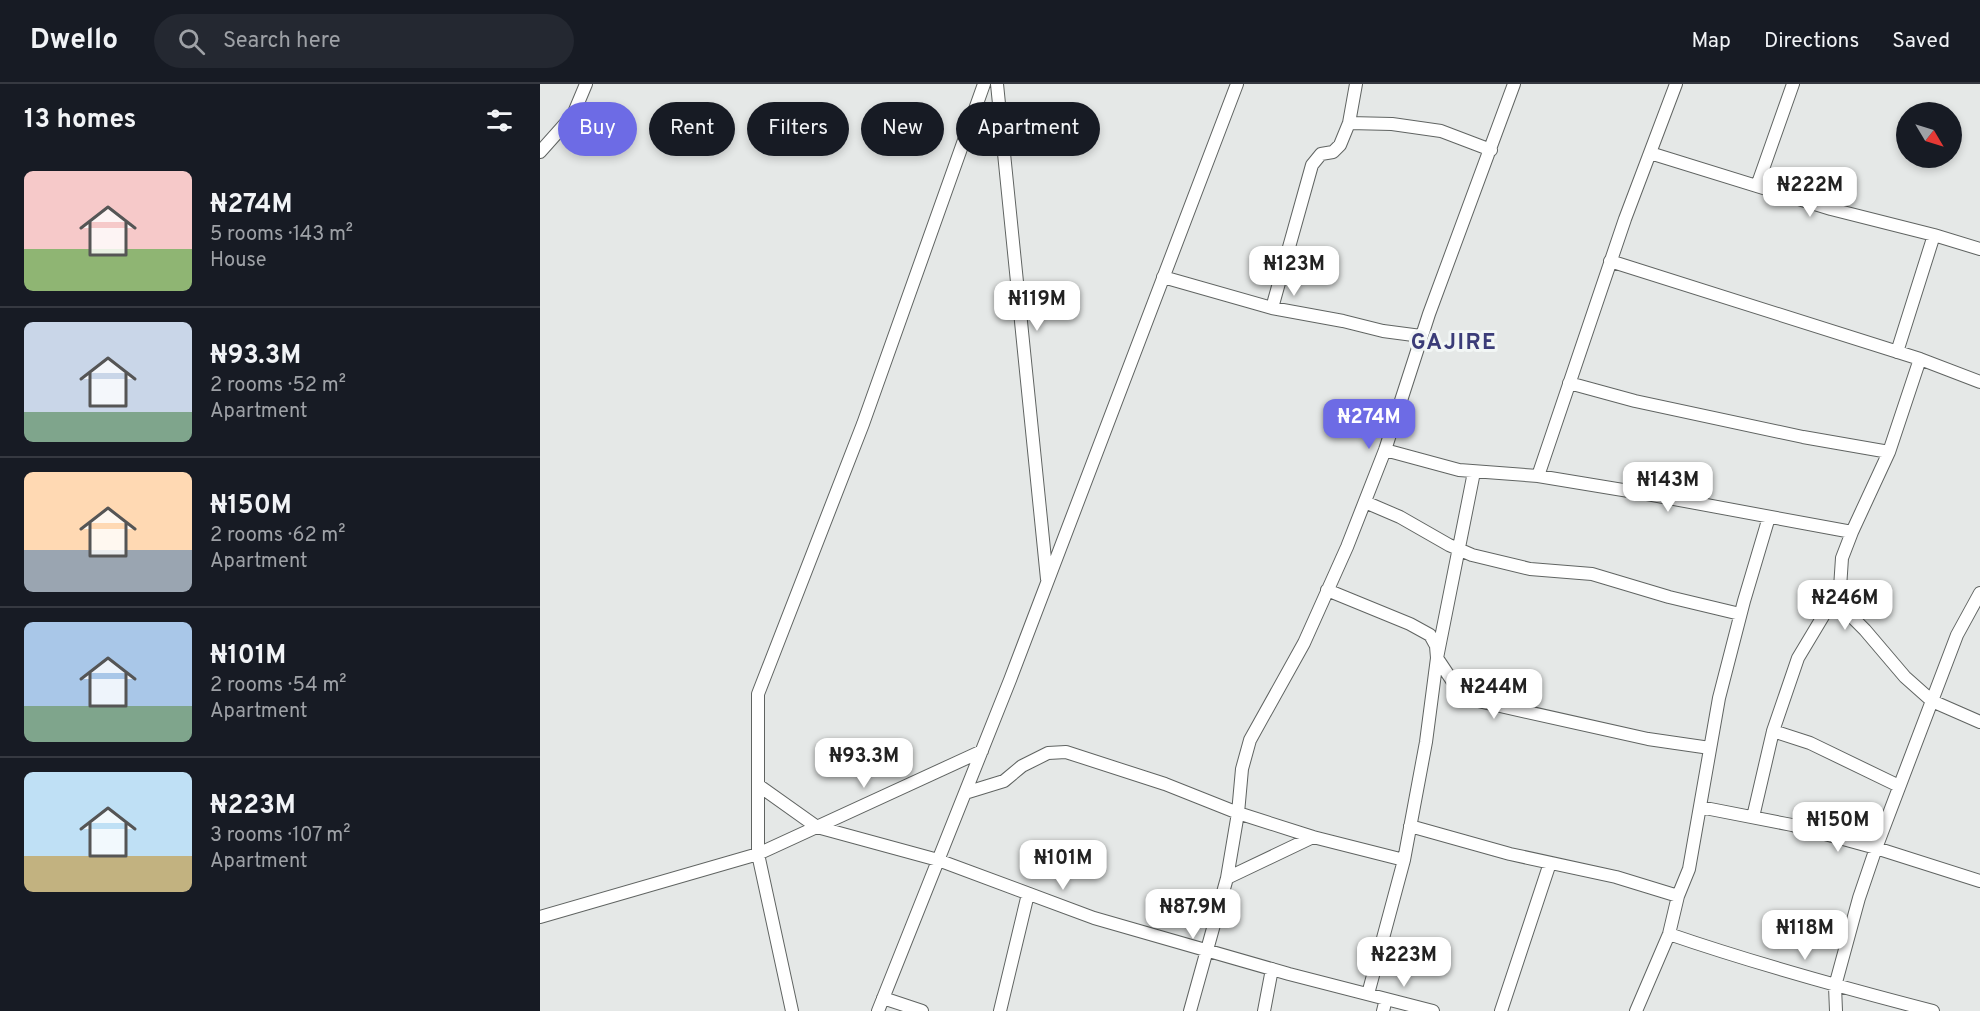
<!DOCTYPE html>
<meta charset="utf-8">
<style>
body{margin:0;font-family:Overpass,sans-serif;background:#242831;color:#f1f3f6;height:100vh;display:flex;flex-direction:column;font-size:22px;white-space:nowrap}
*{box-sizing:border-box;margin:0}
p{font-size:20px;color:#9ea1a6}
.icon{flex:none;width:33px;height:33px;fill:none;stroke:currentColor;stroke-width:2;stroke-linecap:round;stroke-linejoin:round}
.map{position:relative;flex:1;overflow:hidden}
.details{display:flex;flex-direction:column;background:#171b24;width:540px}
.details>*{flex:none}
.banner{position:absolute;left:18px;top:18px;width:570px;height:54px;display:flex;gap:12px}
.needle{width:39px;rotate:128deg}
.buttons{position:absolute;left:1356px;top:18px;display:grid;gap:12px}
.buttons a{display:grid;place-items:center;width:66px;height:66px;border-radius:50%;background:#171b24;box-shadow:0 3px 9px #0003;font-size:30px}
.price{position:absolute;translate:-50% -51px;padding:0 14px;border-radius:12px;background:#fff;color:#222;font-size:20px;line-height:39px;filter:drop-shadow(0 2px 3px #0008)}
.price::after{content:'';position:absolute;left:50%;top:36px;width:18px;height:14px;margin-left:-9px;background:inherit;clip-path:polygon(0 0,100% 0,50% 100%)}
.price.selected{background:#6d6be5;color:#fff}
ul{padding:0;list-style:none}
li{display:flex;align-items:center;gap:18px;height:150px;padding:0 24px}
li+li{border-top:2px solid #363941}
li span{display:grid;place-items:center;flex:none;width:168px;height:120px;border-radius:9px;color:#555}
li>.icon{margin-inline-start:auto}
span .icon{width:72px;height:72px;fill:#fffc;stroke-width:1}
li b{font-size:26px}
h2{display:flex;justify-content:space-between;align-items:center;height:72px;padding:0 24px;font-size:26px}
.tag{padding:0 21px;border-radius:27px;background:#171b24;box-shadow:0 3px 9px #0003;font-size:21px;line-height:54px}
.tag.selected{background:#6d6be5;color:#fff}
header{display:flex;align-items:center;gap:36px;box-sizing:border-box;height:84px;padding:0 30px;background:#171b24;border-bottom:2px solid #363941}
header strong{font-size:28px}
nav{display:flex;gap:33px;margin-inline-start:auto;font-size:21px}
.search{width:420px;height:54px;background:#242831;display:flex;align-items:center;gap:15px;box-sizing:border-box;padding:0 21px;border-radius:33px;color:#9ea1a6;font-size:22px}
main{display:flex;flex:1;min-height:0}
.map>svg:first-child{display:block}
</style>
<header>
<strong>Dwello</strong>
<div class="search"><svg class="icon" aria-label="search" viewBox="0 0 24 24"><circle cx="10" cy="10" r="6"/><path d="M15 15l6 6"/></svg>Search here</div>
<nav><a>Map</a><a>Directions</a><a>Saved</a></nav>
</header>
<main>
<section class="details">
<h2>13 homes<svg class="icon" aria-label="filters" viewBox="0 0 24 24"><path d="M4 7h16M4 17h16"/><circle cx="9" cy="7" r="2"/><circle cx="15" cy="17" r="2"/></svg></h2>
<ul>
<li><span style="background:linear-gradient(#f6c9c9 65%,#8fb573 0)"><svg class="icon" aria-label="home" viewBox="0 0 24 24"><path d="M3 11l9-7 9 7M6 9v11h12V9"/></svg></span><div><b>₦274M</b><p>5 rooms · 143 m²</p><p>House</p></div></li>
<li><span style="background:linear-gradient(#c9d6e8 75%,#7fa58c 0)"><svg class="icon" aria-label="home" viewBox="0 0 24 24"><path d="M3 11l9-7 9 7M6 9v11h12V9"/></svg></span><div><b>₦93.3M</b><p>2 rooms · 52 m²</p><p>Apartment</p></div></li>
<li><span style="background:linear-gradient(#ffd9b3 65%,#9aa5b1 0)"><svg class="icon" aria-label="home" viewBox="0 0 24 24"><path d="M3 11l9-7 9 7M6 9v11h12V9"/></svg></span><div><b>₦150M</b><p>2 rooms · 62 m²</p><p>Apartment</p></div></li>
<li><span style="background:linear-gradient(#a9c7e8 70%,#7fa58c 0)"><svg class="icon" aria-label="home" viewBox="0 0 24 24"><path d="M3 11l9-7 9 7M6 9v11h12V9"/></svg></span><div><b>₦101M</b><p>2 rooms · 54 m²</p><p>Apartment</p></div></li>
<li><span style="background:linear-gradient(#bfe0f5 70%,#c2b280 0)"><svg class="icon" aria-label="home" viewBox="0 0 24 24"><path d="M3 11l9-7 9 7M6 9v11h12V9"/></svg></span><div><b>₦223M</b><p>3 rooms · 107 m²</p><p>Apartment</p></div></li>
</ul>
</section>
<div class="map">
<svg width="1440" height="927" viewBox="0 0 1440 927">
<rect width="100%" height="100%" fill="#e5e8e7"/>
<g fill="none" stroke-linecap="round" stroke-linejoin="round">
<defs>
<path id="minor" d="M457,0L507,495
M809,39L852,40L901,47L951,66
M0,68L33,31L46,0
M1110,69L1291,125L1394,151L1440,165
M1217,102L1253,0
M1070,177L1380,275L1440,298
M623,193L732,224L803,237L843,247L881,252
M732,224L772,81L781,70L793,68L800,61L809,39L816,0
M1357,268L1394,151
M1029,299L1095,317L1263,353L1349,368L1380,275
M845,366L919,386L998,392L1107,410L1312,448L1349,368
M998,392L1085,135L1136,0
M825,418L860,433L909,461L932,471L990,485L1052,490L1129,513L1200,530
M1312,448L1302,474L1300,504L1305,526L1325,546L1365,593L1392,617L1440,638
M787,506L870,540L890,551L896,562L897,574L913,598L925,609L938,617L1108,655L1170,664
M1233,647L1270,659L1359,702
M218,701L277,743L398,776L554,834L749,890L893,927
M425,709L464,697L482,682L508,669L526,668L625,700L698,729L773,753L864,776
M1160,723L1252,741L1336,764L1440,797
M1213,733L1233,647L1258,574L1300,504
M870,742L970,770L1076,793L1138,812
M687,794L773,753
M0,833L218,770L442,667
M1129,850C1216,880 1304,904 1393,927
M828,910L864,776L886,658L897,574L934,388
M343,914L382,927
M252,927L218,770V610L323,340L444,0
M338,927L470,596L697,0
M460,927L488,810
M650,927L687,794L698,729L702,685L710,656L764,559L807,463L845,366L889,230L974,0
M724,927L732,885
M843,927L846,915
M961,927L1010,779
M1096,927L1129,850L1138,812L1149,785L1179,614L1204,517L1229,433
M1296,927L1295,902L1319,814L1336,764L1417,551L1440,509"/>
</defs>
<!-- minor casing -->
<use href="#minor" stroke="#606462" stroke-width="14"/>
<!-- minor -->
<use href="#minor" stroke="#fff" stroke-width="12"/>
</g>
<g text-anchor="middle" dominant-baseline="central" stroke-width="6" stroke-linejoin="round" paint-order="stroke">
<!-- district labels -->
<g font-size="22" font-weight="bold" letter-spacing="1.5" fill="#3b3c78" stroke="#f2f6f5">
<text x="914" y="259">GAJIRE</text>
</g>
</g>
</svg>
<div class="buttons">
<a><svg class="needle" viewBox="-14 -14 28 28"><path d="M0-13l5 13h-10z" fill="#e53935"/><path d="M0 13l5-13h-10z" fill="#9ea1a6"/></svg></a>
</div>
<b class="price" style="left:1270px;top:134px">₦222M</b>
<b class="price" style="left:754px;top:213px">₦123M</b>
<b class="price" style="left:497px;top:248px">₦119M</b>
<b class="price selected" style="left:829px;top:366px">₦274M</b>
<b class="price" style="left:1128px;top:429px">₦143M</b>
<b class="price" style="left:1305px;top:547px">₦246M</b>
<b class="price" style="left:954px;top:636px">₦244M</b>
<b class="price" style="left:324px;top:705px">₦93.3M</b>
<b class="price" style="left:1298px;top:769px">₦150M</b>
<b class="price" style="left:523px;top:807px">₦101M</b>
<b class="price" style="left:653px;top:856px">₦87.9M</b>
<b class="price" style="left:1265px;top:877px">₦118M</b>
<b class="price" style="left:864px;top:904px">₦223M</b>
<div class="banner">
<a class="tag selected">Buy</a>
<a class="tag">Rent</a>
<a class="tag">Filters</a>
<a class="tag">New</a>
<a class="tag">Apartment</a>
</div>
</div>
</main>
